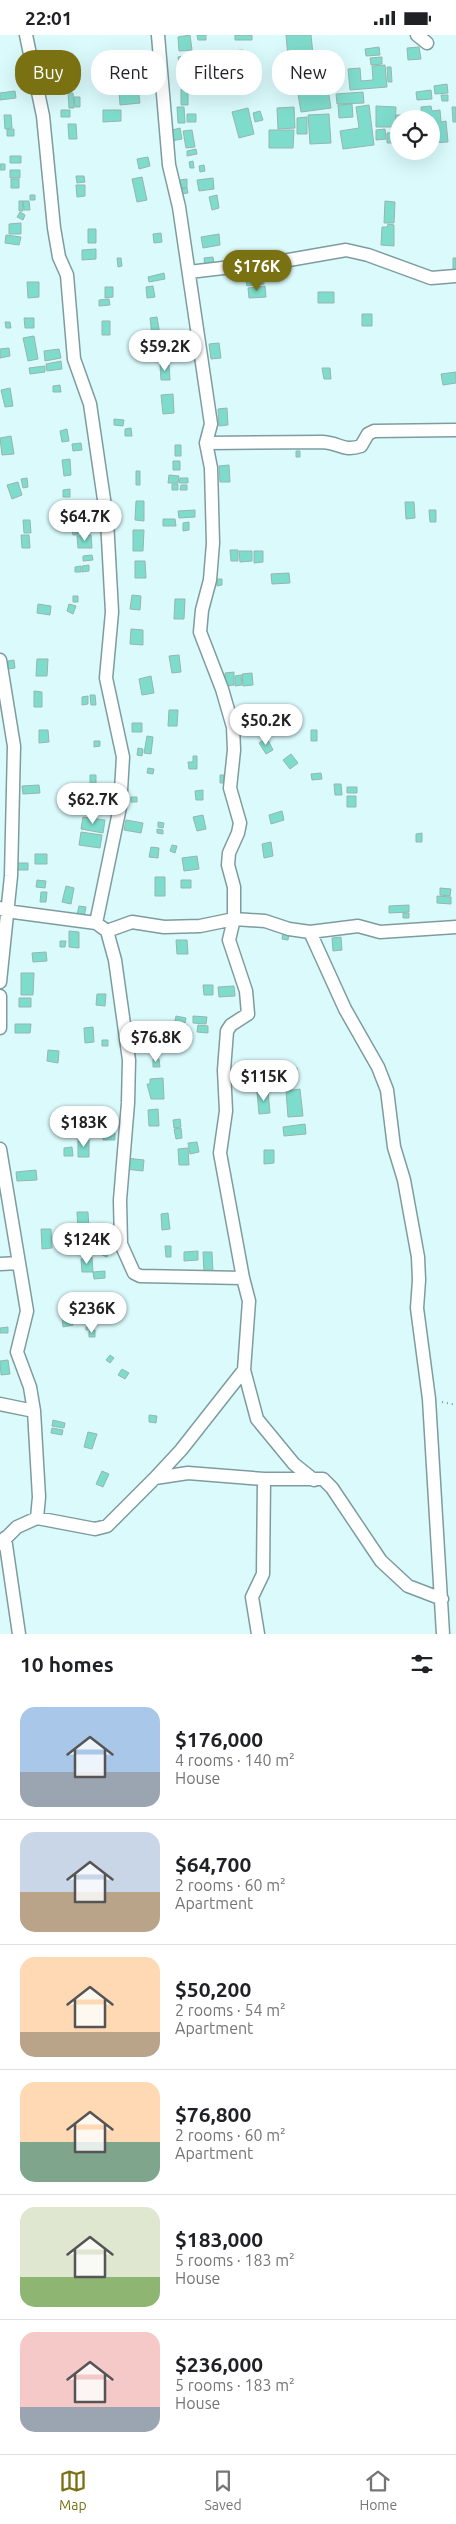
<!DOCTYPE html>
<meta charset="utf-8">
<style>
body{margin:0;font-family:Ubuntu,sans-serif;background:#f2f2f2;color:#202124;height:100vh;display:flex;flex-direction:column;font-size:19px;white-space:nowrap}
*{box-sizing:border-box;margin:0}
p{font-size:16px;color:#757577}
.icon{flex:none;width:28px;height:28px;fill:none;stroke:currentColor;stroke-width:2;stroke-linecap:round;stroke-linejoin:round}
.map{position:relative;height:1599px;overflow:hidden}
.sheet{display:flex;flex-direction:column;background:#fff;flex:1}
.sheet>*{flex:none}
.hud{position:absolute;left:15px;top:15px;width:426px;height:45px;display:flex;gap:10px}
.fabs{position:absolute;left:390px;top:75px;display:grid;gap:10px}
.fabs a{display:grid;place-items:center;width:50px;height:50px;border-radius:50%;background:#fff;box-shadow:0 5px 20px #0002;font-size:25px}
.price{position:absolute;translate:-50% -42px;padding:0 11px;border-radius:18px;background:#fff;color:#222;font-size:16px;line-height:32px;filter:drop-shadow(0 1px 2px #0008)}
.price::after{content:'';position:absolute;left:50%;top:30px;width:15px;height:11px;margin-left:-8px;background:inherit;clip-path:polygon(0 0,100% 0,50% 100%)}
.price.current{background:#797112;color:#fff}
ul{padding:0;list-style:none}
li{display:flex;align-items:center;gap:15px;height:125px;padding:0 20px}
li+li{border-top:1px solid #e0e0e0}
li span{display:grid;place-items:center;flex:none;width:140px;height:100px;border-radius:15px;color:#555}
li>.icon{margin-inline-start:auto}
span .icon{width:60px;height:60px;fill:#fffc;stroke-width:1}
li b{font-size:21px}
h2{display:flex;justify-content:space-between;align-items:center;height:60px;padding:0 20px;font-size:21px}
.pill{padding:0 18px;border-radius:20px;background:#fff;box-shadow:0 5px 20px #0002;font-size:18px;line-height:45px}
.pill.current{background:#797112;color:#fff}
.status{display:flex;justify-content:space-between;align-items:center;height:35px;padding:0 25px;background:#fff;direction:ltr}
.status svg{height:14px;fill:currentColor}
.dock{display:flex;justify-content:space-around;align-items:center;height:70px;border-top:1px solid #e0e0e0;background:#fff;font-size:14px;color:#757577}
.dock a{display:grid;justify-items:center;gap:2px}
.dock .current{color:#797112}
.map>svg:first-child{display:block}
</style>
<div class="status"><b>22:01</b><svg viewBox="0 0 49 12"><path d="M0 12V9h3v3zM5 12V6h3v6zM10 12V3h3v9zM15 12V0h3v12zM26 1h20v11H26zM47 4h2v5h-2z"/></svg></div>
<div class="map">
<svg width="456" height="1599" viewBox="0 0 456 1599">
<rect width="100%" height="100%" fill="#dafafc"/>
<!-- building -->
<path fill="#7edccc" stroke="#98b5af" d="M190,0L192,15L179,16L178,2Z
M197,0H206V5H198Z
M235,0H252V5H235Z
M286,0H311L313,19L288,22Z
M379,12L380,20L366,21L365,14Z
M419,12L421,24L408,25L407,13Z
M243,15V25L231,26V16Z
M136,17V29H123L122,18Z
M191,20L194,37L181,40L178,22Z
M382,22V29L371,30L370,23Z
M385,30L387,52L350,55L348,34L360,33L361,46L373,45L372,31Z
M387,32H391L392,47H388Z
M447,49L448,58L435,59L434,51Z
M138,53L140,68L120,70L119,55Z
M181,54H188V70H181Z
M328,54L331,73L301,77L298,59Z
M431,55L432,64L417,65L416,57Z
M15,56L16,63L0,65V58Z
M363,57L364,68L337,69L336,59Z
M68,58H73L74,73H69Z
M441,60H448V66H442Z
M74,62H80V72H75Z
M352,69L353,82L339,83L338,70Z
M369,70L374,110L343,114L340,96L359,93L356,72Z
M376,71L396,72L395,92H376Z
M431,71L432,76L440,75L441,87L446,86L448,107L431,108V84H422L421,72Z
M177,72H184L185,88H178Z
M294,72L295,93L278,94L277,73Z
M452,72H456V87H453Z
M248,73L254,99L239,103L232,77Z
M61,75H70V82H61Z
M103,75H121V86L103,87Z
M260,76L263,85L255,87L253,78Z
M187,79H196V87H187Z
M329,79L331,108L310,109L308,80Z
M4,80H11L12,93L5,94Z
M396,80H401L399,93H397Z
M307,82V99H297V83Z
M68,89H76L77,104H69Z
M180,93L182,104L171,106L168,96Z
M7,94H14V101H7Z
M385,94L386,104L376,105V95Z
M192,95L195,112L186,113L183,96Z
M269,95H294L293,113H269Z
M399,97V108H387V98Z
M196,114L197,119L187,121V116Z
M10,121H21V128H10Z
M148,122L150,131L139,134L137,124Z
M193,126L194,133H190L189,127Z
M0,129H5V135H0Z
M204,130L205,136L200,137L199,131Z
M10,135H20V143H10Z
M76,141H84L85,147L77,148Z
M142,142L147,165L137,167L132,144Z
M213,143L214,154L199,156L197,145Z
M11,144H19V153H11Z
M187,144V153H180V145Z
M76,150H85V161L77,162Z
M187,153L188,158L180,159V154Z
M30,160H35V165H30Z
M217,160L219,173L212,175L209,162Z
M19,166H23V176H19Z
M23,166H29L30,175H24Z
M385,166L395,167L394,188H384Z
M20,177L25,180L23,185L17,182Z
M21,188V199H9V189Z
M388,189L394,190V211L381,210L382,192H387Z
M88,194H96V208H88Z
M161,198L162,207L154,208L153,199Z
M219,199L220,210L203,213L201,202Z
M6,200L21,202L19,210L5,208Z
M96,214V224L82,225V215Z
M213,222L214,230L205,231L204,223Z
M117,223H121L122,231L118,232Z
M453,223H456V239H453Z
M164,238L165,244L149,247L148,242Z
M264,243V249L247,251L246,245Z
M27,247H39V262L28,263Z
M153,251L155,262L147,263L146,252Z
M265,251L266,262L249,263L248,253Z
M105,252H113V262L105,263Z
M318,257H334V268H318Z
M109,264L110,270L99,271V265Z
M362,279H372V291H362Z
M157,282L160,300L152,301L150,283Z
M24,283H34V293H25Z
M102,286H110V300H102Z
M5,287H10L11,293H6Z
M34,301L38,324L28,326L23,303Z
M219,308L221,323L211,324L209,309Z
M9,313L10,321L0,323V314Z
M59,314L61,323L45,326L44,316Z
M61,326L62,334L47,336L46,329Z
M160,330H169L170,345H161Z
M45,331V337L30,339L29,333Z
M322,333H330L331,344H324Z
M456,337V348L443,350L441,339Z
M60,350L61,357H53V351Z
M10,353L13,371L5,372L1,355Z
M173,359L174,378L163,379L161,360Z
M227,373L228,390L219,391L218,374Z
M114,384L124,385L123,391L114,390Z
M131,393L132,401H125V394Z
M67,394L69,406L62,407L60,396Z
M11,401L14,419L2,420L0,403Z
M81,408L82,415L73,416L72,409Z
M175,410H181V421H175Z
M296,416H300V422H296Z
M70,424L71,440L64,441L62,425Z
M173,426H180V435H173Z
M229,430L230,447H220L219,431Z
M136,436H140V450H136Z
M169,440L179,441L178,448H168Z
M27,443L28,452L23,453L21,444Z
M180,443H188V448H179Z
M18,447L22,460L12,464L7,450Z
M172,449H178V455H172Z
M181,450H187V455H180Z
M70,454V462H63V455Z
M136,466H144V486L135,485Z
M405,467H414L415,483L406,484Z
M80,468L81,477H74L73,469Z
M195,475V482L179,483L178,476Z
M429,475H436V487H430Z
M163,484H175L176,491H163Z
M23,485H30L31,498H24Z
M189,487V495L183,496V488Z
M72,495H78V500H73Z
M133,495H144L143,516H133Z
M21,500H29L30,513H22Z
M91,500L92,513H78L77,501Z
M230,515H238V526H231Z
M239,516H252V526L240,527Z
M254,516H263V527L254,528Z
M92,520L93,525L83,526V521Z
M135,526H145L146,543H135Z
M89,530V536L82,537V531Z
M81,531V537H75V532Z
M289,538L290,548L272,549L271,539Z
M217,544H222V550L217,551Z
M132,560L141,561L140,575L130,574Z
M73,561H78V567H73Z
M175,564H185L184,584H174Z
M38,569L51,571L50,580L37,578Z
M69,569L76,571L73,579L67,576Z
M131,594L143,595V610L130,609Z
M179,620L181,637L172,638L169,621Z
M37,624H48L47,641H36Z
M14,625L15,633L8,634V626Z
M234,637V650L226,651L225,638Z
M252,638L253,650L243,651L242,639Z
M241,640L242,650L235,651V641Z
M151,641L154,658L142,660L139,644Z
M34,656L42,657V672H34Z
M90,660H95L96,670H91Z
M88,661V669L82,670V662Z
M169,675H178L177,691H168Z
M260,676V682L254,683L253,677Z
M264,678H270L272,693L265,694Z
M132,688H142V697H132Z
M39,695H48L49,707L39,708Z
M311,695H317V706H311Z
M147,701L153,702L151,719L144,718Z
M267,703L273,715L266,719L259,708Z
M94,706H100V711L94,712Z
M138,713L143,714L142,721L137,720Z
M291,719L298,728L290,734L283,725Z
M193,721H197V734H189L188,727H193Z
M148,733L154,734L153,739L147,738Z
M321,738L322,744L312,745L311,739Z
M90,740H96V750H90Z
M220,740H224V748H220Z
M334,749H341L342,760H335Z
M39,750L40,758L23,759L22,751Z
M347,752H357V758H347Z
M203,755V765H196L195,756Z
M347,761H356V772H347Z
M131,762H137V767H131Z
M282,776L284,785L271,789L269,780Z
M203,780L206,794L197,796L193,782Z
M83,782L105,785L103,798L81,794Z
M126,785L143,788L141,798L124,795Z
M158,787L164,788L163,793L158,792Z
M157,794L163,795V799L157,798Z
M81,797L102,800L100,813L79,810Z
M422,798V807H416V799Z
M271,807L273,821L264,823L262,809Z
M172,810L177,811L175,818L170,816Z
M151,812L159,813L158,823L149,822Z
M35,819H47V829H35Z
M197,821L199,834L184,836L182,823Z
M18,828H28V835H18Z
M155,842H165V861H155Z
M37,845L46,846L45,853L36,852Z
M181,845H191V853H181Z
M66,851L74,853L71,869L62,867Z
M440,853L451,854L450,861L440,860Z
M41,857H47L46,867H40Z
M437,861L451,862V869L437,868Z
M409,870V877L389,878V871Z
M79,871L86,872L84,882L77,880Z
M403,878H409V883H403Z
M69,896L79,897V913L69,912Z
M283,898L289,899L288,905L282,904Z
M341,902L342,915L333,916L332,903Z
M176,905H187L188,919H177Z
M60,906H66L65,912H60Z
M46,917L47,926L33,927L32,918Z
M21,938H34L33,960H21Z
M203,950H213V960H204Z
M234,951L235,961L219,962L218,952Z
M97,959H106L105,971L96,970Z
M19,963H31V972H19Z
M176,981L186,983L185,988L175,986Z
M193,981L207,982L206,989L193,988Z
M176,988L187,990L185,1003L174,1001Z
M15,989H31L30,998H15Z
M198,990L208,991V998L197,997Z
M93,992L94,1007L85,1008L84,993Z
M102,1005H108V1011H102Z
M48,1015L59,1016L58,1028L47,1026Z
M153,1024H159L160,1032H153Z
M297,1033L298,1040H292V1034Z
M163,1043L164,1064H151L147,1049H150V1044Z
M300,1054L303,1081L288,1082L286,1056Z
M268,1056L270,1078L259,1079L257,1057Z
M158,1074L159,1091H149L148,1075Z
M180,1084L181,1092L174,1093L173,1085Z
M305,1089L306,1099L284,1101L283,1092Z
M105,1091H114V1096H105Z
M181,1093L182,1103L176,1104L174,1094Z
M103,1098H115V1105H103Z
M78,1104H89V1122H78Z
M197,1107L199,1117L190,1119L188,1108Z
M72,1112L73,1121H64V1113Z
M188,1113L189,1130H179L178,1114Z
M264,1115H274V1128L264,1129Z
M126,1123L144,1125L143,1136L125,1134Z
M36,1135L37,1145L17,1146L16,1137Z
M77,1177H88L89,1195L78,1196Z
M168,1178L170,1194L162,1195L161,1179Z
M41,1194H51L52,1213L42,1214Z
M165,1211H171V1222H166Z
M103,1215L109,1217L107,1222L102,1220Z
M198,1216V1225L184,1226V1217Z
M203,1217H212L213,1238H204Z
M92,1222L93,1237H82L81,1224Z
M105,1236V1243L94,1244L93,1237Z
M99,1270L100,1282L90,1283L88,1272Z
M71,1272L73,1290L63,1292L61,1274Z
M92,1291V1295H86V1292Z
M8,1292V1298H0V1293Z
M95,1295V1302H89V1296Z
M110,1320L114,1323L110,1328L106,1325Z
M8,1325L10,1339L1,1340L0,1326Z
M122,1334L129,1338L125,1344L118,1340Z
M149,1380L157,1381L156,1388L149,1387Z
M53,1385L65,1388L64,1393L52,1391Z
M52,1393L63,1395L62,1400L51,1398Z
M88,1397L97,1399L92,1414L84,1412Z
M102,1436L109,1439L103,1452L96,1449Z"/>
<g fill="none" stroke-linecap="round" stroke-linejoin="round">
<defs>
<path id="minor" d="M26,0L43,81L54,193L59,222L67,240L74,324L90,369L107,485L112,577L106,643L123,722L120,772L96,888
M417,0L427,8
M189,237L283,226L346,215L368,220L431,243L456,241
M206,408L323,407C340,408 343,417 361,411L368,399L374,396L456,395
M0,625L14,711L11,841L0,947
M0,873L6,876L96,888L107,896L132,887L164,892L200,891L234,884L265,886L289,894L310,897L358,891L380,897L456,892
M107,896L115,925L129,1025L128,1068L120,1165L121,1209L134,1238L140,1241L243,1243
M310,897L345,974L378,1032L387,1055L394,1112L404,1145L418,1222L419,1245L417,1273L429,1364L443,1599
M0,961V993
M0,1114L27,1276L17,1317L30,1352L34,1376L39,1462L37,1483
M0,1229L19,1228
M244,1335L257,1384L294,1429L314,1445
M0,1369L34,1376
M155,1443L181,1415L244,1335L249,1266L243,1243L220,1118L226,1076L224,1035L227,996L231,990L248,979L246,956L229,905L234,884V852L228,830L229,818L238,798L240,788L230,753L234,715L233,692L222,654L200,597L202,575L210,545L213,508L211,433L206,408L211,389L179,172L169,130L158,0
M5,1503L19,1599
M0,1509L17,1492L37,1483L95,1494L107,1491L155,1443L188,1438L264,1444H323L332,1453L381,1526L408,1551L442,1564
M258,1599L252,1562L263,1539L264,1444"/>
</defs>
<!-- minor casing -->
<use href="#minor" stroke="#7e9c9e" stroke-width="15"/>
<!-- path -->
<path stroke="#829799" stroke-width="2" stroke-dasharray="1 4" stroke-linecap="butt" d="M442,1367L456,1370"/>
<!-- minor -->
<use href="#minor" stroke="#fff" stroke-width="12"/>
</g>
</svg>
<div class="fabs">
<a><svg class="icon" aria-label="locate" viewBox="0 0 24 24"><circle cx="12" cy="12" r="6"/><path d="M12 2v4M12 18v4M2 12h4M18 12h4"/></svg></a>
</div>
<b class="price current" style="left:257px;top:257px">$176K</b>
<b class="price" style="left:165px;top:337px">$59.2K</b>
<b class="price" style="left:85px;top:507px">$64.7K</b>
<b class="price" style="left:266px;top:711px">$50.2K</b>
<b class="price" style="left:93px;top:790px">$62.7K</b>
<b class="price" style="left:156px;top:1028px">$76.8K</b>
<b class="price" style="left:264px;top:1067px">$115K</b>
<b class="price" style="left:84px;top:1113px">$183K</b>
<b class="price" style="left:87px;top:1230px">$124K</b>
<b class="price" style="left:92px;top:1299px">$236K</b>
<div class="hud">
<a class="pill current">Buy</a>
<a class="pill">Rent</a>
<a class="pill">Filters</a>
<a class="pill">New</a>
</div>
</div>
<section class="sheet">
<h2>10 homes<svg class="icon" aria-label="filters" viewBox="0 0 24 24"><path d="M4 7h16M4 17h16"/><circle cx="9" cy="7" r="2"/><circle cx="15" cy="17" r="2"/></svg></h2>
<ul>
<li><span style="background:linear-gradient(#a9c7e8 65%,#9aa5b1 0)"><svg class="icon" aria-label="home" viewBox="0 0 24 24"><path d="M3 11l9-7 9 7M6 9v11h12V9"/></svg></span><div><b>$176,000</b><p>4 rooms · 140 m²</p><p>House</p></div></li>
<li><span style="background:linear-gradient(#c9d6e8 60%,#b9a48a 0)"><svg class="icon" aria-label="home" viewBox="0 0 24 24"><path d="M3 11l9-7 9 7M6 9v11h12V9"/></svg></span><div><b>$64,700</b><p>2 rooms · 60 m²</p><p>Apartment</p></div></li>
<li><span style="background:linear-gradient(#ffd9b3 75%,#b9a48a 0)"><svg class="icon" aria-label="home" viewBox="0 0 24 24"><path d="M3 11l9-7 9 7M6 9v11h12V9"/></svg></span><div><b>$50,200</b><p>2 rooms · 54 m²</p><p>Apartment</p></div></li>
<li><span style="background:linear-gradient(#ffd9b3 60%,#7fa58c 0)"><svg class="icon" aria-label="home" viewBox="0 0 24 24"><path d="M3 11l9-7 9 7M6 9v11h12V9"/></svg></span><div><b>$76,800</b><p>2 rooms · 60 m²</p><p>Apartment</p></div></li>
<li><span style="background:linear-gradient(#dfe7d0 70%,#8fb573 0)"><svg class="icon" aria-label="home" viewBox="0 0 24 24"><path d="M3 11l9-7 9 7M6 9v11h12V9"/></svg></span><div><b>$183,000</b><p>5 rooms · 183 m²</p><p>House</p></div></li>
<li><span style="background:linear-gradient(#f6c9c9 75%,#9aa5b1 0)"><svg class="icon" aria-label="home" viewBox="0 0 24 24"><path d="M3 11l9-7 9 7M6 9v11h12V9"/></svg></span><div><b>$236,000</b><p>5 rooms · 183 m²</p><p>House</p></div></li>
</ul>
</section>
<nav class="dock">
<a class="current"><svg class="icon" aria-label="map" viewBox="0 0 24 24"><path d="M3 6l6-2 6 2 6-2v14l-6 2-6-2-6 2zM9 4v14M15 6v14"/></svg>Map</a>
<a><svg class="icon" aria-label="saved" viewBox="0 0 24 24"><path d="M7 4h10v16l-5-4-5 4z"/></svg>Saved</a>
<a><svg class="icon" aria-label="home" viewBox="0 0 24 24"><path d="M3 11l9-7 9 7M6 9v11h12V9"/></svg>Home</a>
</nav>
